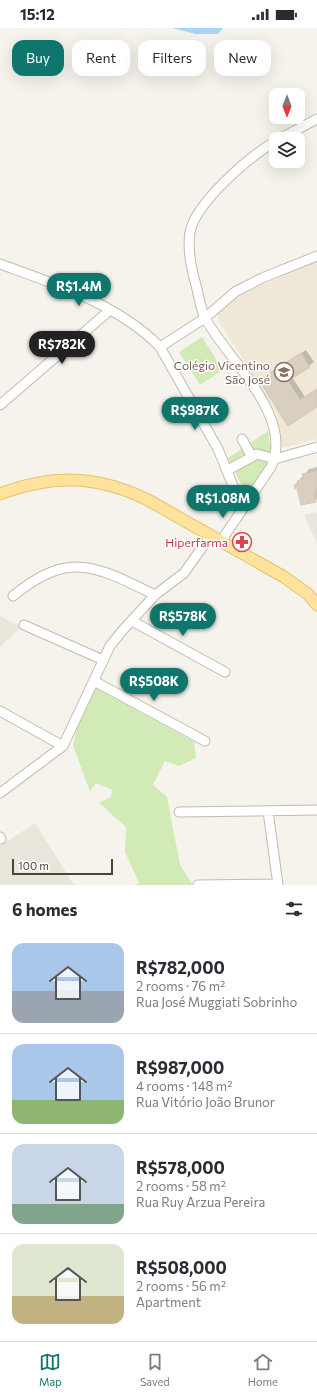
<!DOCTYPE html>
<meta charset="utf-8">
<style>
body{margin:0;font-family:Commissioner,sans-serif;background:#f7f7f7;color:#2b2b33;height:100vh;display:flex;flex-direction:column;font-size:15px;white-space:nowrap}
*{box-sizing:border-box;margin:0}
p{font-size:13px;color:#7c7c81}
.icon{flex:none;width:22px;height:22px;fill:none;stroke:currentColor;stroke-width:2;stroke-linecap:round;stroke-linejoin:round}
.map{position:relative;height:857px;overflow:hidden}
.side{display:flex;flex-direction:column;background:#fff;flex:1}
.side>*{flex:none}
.banner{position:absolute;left:12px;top:12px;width:293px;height:36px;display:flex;gap:8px}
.needle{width:26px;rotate:180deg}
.tools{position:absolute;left:269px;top:60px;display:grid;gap:8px}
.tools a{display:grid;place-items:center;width:36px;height:36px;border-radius:8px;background:#fff;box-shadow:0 4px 16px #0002;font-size:20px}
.scale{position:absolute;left:12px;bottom:10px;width:101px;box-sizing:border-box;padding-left:4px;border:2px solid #4b4439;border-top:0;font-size:11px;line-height:14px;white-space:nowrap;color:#4b4439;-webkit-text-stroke:3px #fff;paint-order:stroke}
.price{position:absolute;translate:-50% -34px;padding:0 9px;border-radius:14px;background:#0f766e;color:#fff;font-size:13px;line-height:26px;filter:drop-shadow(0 1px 2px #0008)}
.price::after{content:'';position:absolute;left:50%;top:24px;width:12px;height:9px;margin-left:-6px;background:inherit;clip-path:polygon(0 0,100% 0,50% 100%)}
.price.selected{background:#222;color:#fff}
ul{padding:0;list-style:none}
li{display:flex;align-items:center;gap:12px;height:100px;padding:0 12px}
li+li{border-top:1px solid #e1e1e2}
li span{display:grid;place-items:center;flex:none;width:112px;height:80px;border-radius:12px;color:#555}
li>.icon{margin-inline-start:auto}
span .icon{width:48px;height:48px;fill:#fffc;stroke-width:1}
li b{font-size:17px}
h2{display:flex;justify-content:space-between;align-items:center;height:48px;padding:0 12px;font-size:17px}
.tag{padding:0 14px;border-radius:12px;background:#fff;box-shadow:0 4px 16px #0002;font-size:14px;line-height:36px}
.tag.selected{background:#0f766e;color:#fff}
.status{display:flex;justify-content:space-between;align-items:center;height:28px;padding:0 20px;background:#fff;direction:ltr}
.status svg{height:11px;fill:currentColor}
.menu{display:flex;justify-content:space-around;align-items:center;height:56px;border-top:1px solid #e1e1e2;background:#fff;font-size:11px;color:#7c7c81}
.menu a{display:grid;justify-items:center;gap:2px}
.menu .selected{color:#0f766e}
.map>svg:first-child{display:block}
</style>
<div class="status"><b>15:12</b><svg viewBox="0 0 49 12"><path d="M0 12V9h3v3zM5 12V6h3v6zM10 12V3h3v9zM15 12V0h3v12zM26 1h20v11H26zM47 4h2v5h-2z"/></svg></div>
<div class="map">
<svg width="317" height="857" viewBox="0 0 317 857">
<rect width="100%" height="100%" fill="#f6f3ec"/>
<!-- residential -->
<path fill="#eae5da" d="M317,484V516L304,487Z
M0,588L21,599L0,619Z
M35,795L74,857H0V818Z"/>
<!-- education -->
<path fill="#efe8d6" d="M317,234V411L282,420L276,384L218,292V285L232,273L259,258Z"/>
<!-- green -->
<path fill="#d2eab5" d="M202,309L223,342L200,357L179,324Z
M268,403L272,430L246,466L228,430Z
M96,660L194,714L196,730L179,738L165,733L153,757L167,769L180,837L193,857H135L139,855L125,824L126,799L99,775L111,769L112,762L96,755L90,764L73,717L77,700Z"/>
<!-- water -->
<path fill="#a9d4f2" d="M172,0H223L218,6H196Z"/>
<!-- shadow -->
<path fill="#0003" d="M306,322L314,334L292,349L305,369L317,361V378L289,396L260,352Z
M317,439V471L315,473L295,457L309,441Z"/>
<!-- building -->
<path fill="#d8cfc1" stroke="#d3c7b4" d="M301,325L310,339L288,353L300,372L317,361V379L288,398L259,352Z
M317,443V461H315L316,464L314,465L316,474L301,477L297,460L295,461L294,457L298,456L297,453L304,451L302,446Z"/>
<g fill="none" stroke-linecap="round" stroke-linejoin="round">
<defs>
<path id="minor" d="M279,111L317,91
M0,236C55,256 118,276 160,319L218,421L242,480
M160,319L205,290L235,264L262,250L317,228
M0,377L110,282
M242,411L252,429
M275,431L317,419
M228,442L257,426L275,431
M221,513L271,439C295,388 227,331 205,290C201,282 199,270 197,261C192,244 187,222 190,204C196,174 250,128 276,113
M13,568C69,522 96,538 155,567
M132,593L225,644
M24,597L103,632
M94,653L205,713
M0,683L63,718
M0,765L63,718L110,618L122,603L155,567L184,545L211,507
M268,783L278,857
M179,784L317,782
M0,809L1,811
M198,857L278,856"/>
<path id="major" d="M0,466C53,446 97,447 148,472L284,549L308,566L317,577"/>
</defs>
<!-- minor casing -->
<use href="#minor" stroke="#c2bbae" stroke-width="11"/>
<!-- major casing -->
<use href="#major" stroke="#e6c16a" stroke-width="13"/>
<!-- minor -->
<use href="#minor" stroke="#fff" stroke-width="9"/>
<!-- major -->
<use href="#major" stroke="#ffe39c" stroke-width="11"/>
</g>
<!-- icons -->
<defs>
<symbol id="school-ring" viewBox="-11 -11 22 22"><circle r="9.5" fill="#fff" stroke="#8d6e63" stroke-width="1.5"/><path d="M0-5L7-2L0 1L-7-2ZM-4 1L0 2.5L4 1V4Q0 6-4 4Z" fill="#8d6e63"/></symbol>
<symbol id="pharmacy-ring" viewBox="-11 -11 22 22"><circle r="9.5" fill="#fff" stroke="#e0444e" stroke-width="1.5"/><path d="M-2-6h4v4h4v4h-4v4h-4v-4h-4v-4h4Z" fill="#e0444e"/></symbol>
</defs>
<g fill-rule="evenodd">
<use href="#school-ring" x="273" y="333" width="22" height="22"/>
<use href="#pharmacy-ring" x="231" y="503" width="22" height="22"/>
</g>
<g text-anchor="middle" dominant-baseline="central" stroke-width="3" stroke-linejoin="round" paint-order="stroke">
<!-- education labels -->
<g font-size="12" fill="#785e54" stroke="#fff" text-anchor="end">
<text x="270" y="337">Colégio Vicentino<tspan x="270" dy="14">São José</tspan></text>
</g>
<!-- health labels -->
<g font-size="12" fill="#be3a42" stroke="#fff" text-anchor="end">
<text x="228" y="514">Hiperfarma</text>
</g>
</g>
</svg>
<div class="tools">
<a><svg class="needle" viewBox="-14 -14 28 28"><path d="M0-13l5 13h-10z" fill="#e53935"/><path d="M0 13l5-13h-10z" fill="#7c7c81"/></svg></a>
<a><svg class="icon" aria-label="layers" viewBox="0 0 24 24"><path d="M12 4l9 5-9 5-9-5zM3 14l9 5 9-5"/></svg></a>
</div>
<div class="scale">100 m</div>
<b class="price" style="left:79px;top:279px">R$1.4M</b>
<b class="price selected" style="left:62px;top:337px">R$782K</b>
<b class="price" style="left:195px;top:403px">R$987K</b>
<b class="price" style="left:223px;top:491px">R$1.08M</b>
<b class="price" style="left:183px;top:609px">R$578K</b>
<b class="price" style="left:154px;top:674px">R$508K</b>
<div class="banner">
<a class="tag selected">Buy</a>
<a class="tag">Rent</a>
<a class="tag">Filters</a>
<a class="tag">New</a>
</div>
</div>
<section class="side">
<h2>6 homes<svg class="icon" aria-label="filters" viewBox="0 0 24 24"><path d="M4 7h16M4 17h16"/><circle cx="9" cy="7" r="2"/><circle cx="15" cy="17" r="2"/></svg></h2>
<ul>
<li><span style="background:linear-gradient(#a9c7e8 60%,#9aa5b1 0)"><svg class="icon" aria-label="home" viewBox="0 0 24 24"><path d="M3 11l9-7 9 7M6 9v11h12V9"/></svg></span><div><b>R$782,000</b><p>2 rooms · 76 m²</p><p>Rua José Muggiati Sobrinho</p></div></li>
<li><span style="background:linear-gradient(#a9c7e8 70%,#8fb573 0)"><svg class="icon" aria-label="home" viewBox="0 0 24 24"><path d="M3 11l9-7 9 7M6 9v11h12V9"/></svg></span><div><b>R$987,000</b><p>4 rooms · 148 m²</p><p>Rua Vitório João Brunor</p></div></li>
<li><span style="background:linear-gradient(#c9d6e8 75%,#7fa58c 0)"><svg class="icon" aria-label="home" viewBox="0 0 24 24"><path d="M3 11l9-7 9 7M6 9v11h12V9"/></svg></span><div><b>R$578,000</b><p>2 rooms · 58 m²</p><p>Rua Ruy Arzua Pereira</p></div></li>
<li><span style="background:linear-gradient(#dfe7d0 65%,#c2b280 0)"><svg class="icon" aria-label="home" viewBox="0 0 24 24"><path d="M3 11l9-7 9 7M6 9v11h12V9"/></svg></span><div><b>R$508,000</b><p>2 rooms · 56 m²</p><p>Apartment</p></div></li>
</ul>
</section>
<nav class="menu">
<a class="selected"><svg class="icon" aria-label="map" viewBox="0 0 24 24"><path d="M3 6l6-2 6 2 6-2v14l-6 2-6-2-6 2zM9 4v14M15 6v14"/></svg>Map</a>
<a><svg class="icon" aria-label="saved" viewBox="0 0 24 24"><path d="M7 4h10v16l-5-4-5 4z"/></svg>Saved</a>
<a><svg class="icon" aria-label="home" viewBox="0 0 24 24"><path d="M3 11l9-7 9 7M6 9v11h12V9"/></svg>Home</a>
</nav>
